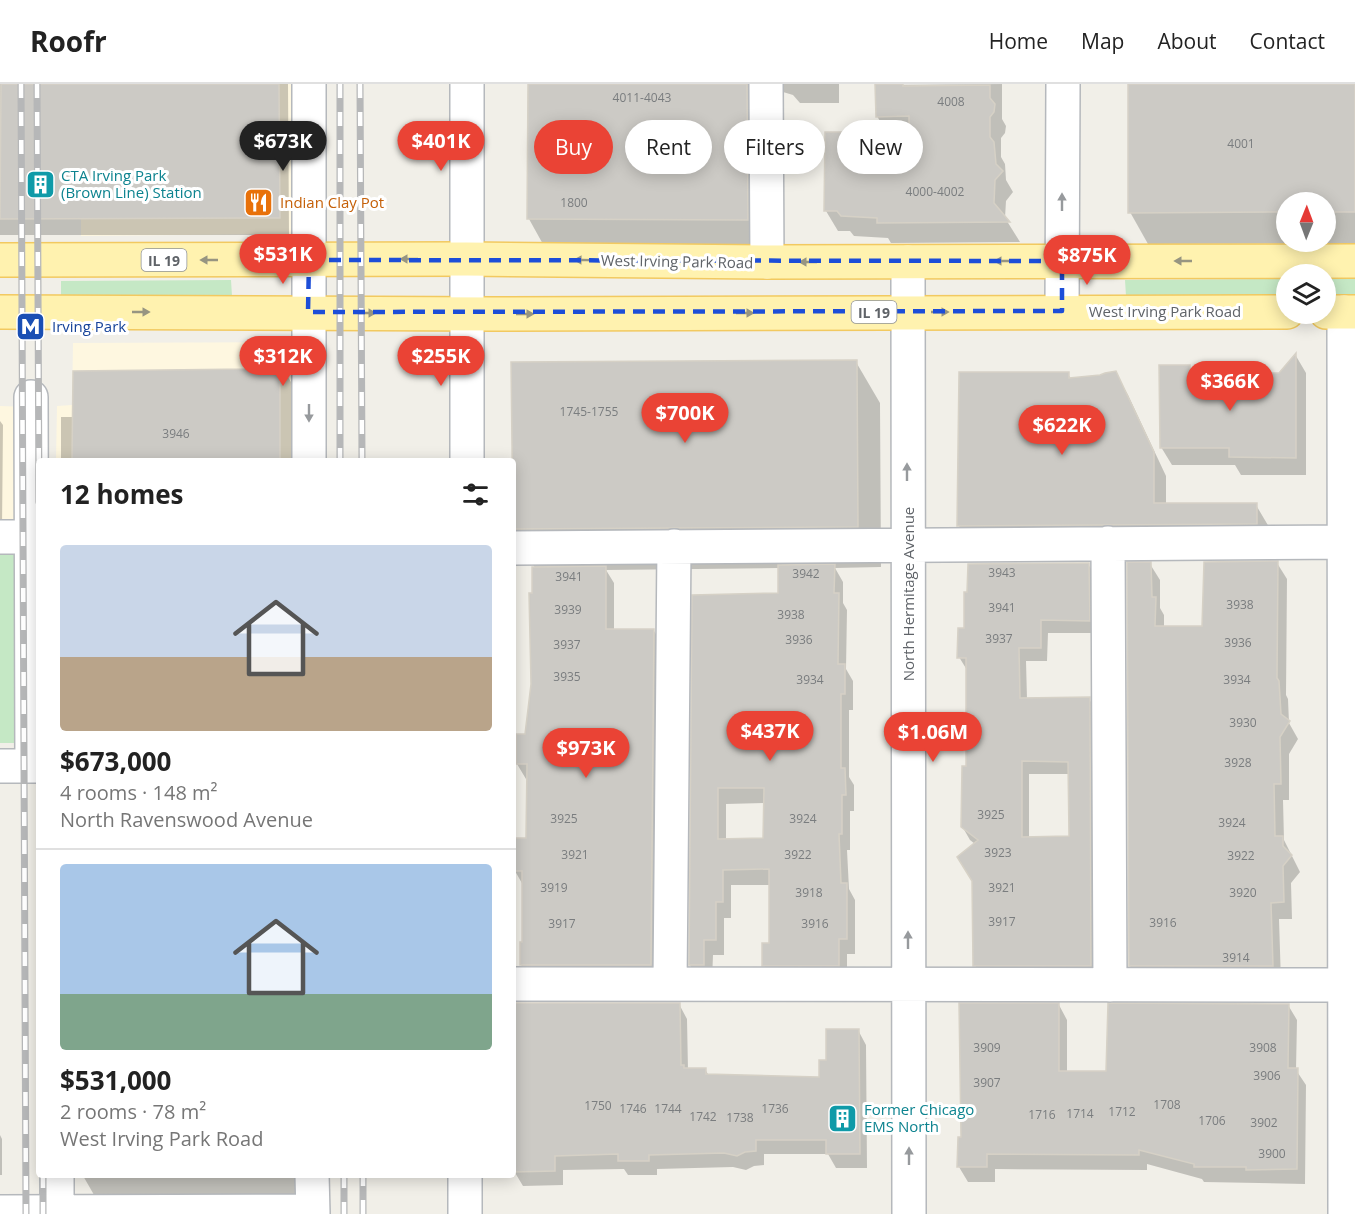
<!DOCTYPE html>
<meta charset="utf-8">
<style>
body{margin:0;font-family:"Open Sans",sans-serif;background:#f6f6f6;color:#222;height:100vh;display:flex;flex-direction:column;font-size:22px;white-space:nowrap}
*{box-sizing:border-box;margin:0}
p{font-size:20px;color:#767676}
.icon{flex:none;width:33px;height:33px;fill:none;stroke:currentColor;stroke-width:2;stroke-linecap:round;stroke-linejoin:round}
.map{position:relative;flex:1;overflow:hidden}
.sheet{position:absolute;left:36px;top:374px;width:480px;height:720px;display:flex;flex-direction:column;background:#fff;border-radius:6px;box-shadow:0 3px 15px #0003}
.sheet>*{flex:none}
.banner{position:absolute;left:534px;top:36px;width:570px;height:54px;display:flex;gap:12px}
.needle{width:39px;rotate:1deg}
.controls{position:absolute;left:1276px;top:108px;display:grid;gap:12px}
.controls a{display:grid;place-items:center;width:60px;height:60px;border-radius:50%;background:#fff;box-shadow:0 3px 15px #0003;font-size:30px}
.price{position:absolute;translate:-50% -51px;padding:0 14px;border-radius:21px;background:#ea4335;color:#fff;font-size:20px;line-height:39px;filter:drop-shadow(0 2px 3px #0008)}
.price::after{content:'';position:absolute;left:50%;top:36px;width:18px;height:14px;margin-left:-9px;background:inherit;clip-path:polygon(0 0,100% 0,50% 100%)}
.price.current{background:#222;color:#fff}
ul{padding:0;list-style:none}
li{display:grid;align-content:center;gap:12px;height:318px;padding:0 24px}
li+li{border-top:2px solid #e0e0e0}
li span{display:grid;place-items:center;height:186px;border-radius:6px;color:#555}
li>.icon{margin-inline-start:auto}
span .icon{width:108px;height:108px;fill:#fffc;stroke-width:1}
li b{font-size:26px}
h2{display:flex;justify-content:space-between;align-items:center;height:72px;padding:0 24px;font-size:26px}
.tag{padding:0 21px;border-radius:27px;background:#fff;box-shadow:0 3px 15px #0003;font-size:21px;line-height:54px}
.tag.current{background:#ea4335;color:#fff}
header{display:flex;align-items:center;gap:36px;box-sizing:border-box;height:84px;padding:0 30px;background:#fff;border-bottom:2px solid #e0e0e0}
header strong{font-size:28px}
nav{display:flex;gap:33px;margin-inline-start:auto;font-size:21px}
.map>svg:first-child{display:block}
</style>
<header>
<strong>Roofr</strong>
<nav><a>Home</a><a>Map</a><a>About</a><a>Contact</a></nav>
</header>
<div class="map">
<svg width="1355" height="1130" viewBox="0 0 1355 1130">
<rect width="100%" height="100%" fill="#f1efe8"/>
<!-- commercial -->
<path fill="#fef7e0" d="M58,0H294L293,150L81,152V66Z
M293,258L295,376H56L57,322L72,321L73,259Z
M0,322L31,323V453H0Z"/>
<!-- green -->
<path fill="#c5e8c5" d="M1287,195V211L1126,212L1125,196Z
M1326,195H1355V211H1326Z
M231,196L232,212H61V197Z
M0,460H19L18,659H0Z"/>
<!-- shadow -->
<path fill="#0003" fill-rule="evenodd" d="M0,0H288L289,151H0Z
M528,0H839V19H800L793,11L783,8L771,11L763,163L544,162L529,135Z
M1002,0V35L1006,42L1005,49L1001,54V73L1005,80L1006,96L1013,108L1006,117L1005,134L1020,158L891,159L888,154L854,152L850,147H838L826,127L854,50L866,70V85L910,84V52L889,53L877,32V1Z
M1129,0H1355V159L1148,160L1130,128ZM1287,118H1326V158H1287Z
M1296,272L1306,289V391H1241L1235,381H1172L1161,363L1189,282L1196,294H1263L1279,291Z
M279,278L297,308V376H61V333H74Z
M856,278L880,319L881,483L835,484L843,498V519L847,526L846,585L853,597V626H849V693L854,701V727H850V766H847L849,805L855,816V870H847V897H773L764,881L770,860V801H731V834H724V871H713L712,897H699L690,881L694,513L780,510L779,484L606,486L614,499V547H654L663,562L659,896H530L521,881L524,860L523,801L515,787L527,756L528,695H526L517,680L526,651L532,600L535,484L513,445V376ZM765,719V755L726,756V720Z
M1115,289L1128,311L1166,392V420L1256,421L1269,443L972,464L959,442L1068,290L1071,295L1101,293Z
M0,337L3,341L2,445L0,446Z
M1277,479L1287,495L1286,611L1288,615L1289,639L1298,655L1289,670V716H1283L1284,756L1300,788L1291,799L1292,835H1279L1281,898H1140L1130,882L1150,480L1160,496V524L1164,531V544H1203Z
M1088,480L1096,493V549H1048L1047,577H1026L1027,615H1089L1097,628L1098,895H982L975,881V760L970,756L962,742L967,684V586L959,573L965,546ZM1029,690H1070V754H1029Z
M513,920H679L687,935L688,986L705,985L709,992L820,995L828,978L858,946L866,961L867,1084H836L828,1070H764V1081L754,1082L746,1086L733,1083L657,1085V1091H628L624,1085L563,1086V1101L523,1102L514,1087Z
M1059,921L1067,936V988H1107L1288,921L1297,936L1296,986L1306,1001L1305,1100L1204,1098L1202,1095L1147,1080V1086L995,1085V1098H968L959,1083L963,1054Z
M0,1051L2,1055V1091H0Z
M82,1090H312V1130H105Z"/>
<!-- building -->
<path fill="#cccac5" stroke="#d6d1c6" stroke-width="1.5" fill-rule="evenodd" d="M1,0H279L280,134L0,135Z
M528,0H747L748,136L527,135Z
M875,0H903V2L990,1V14L995,20L994,28L990,33V53L994,58L996,80L1003,87L995,96L994,119L1010,138L877,139V134L841,132L837,127H824L825,48H855V84L909,83V32L876,33Z
M1128,0H1355V128H1326V118H1287V128L1128,129Z
M1296,269V374L1229,373V364H1160L1159,281H1190V293H1261V289H1279Z
M249,276H280V376H72L73,287L249,285Z
M857,276L858,443L513,445L511,278Z
M1116,287L1154,368V419H1257V440L957,442L959,288H1069V294L1100,291L1105,289Z
M1278,477L1277,594L1279,597L1281,630L1290,637L1280,653L1281,700H1274L1275,752H1283V762L1292,771L1283,782L1284,818L1271,819L1273,882H1129L1127,478H1151L1152,513H1156L1155,542H1202L1204,478Z
M1089,479L1090,537L1041,536V564H1019L1020,614L1090,613L1091,882H973L972,797L957,773L978,756L961,743L962,682H966V574H957L958,544H964V508H967L968,480ZM1022,677L1068,678L1069,752L1022,753Z
M835,480L834,509H839L838,580H845V610H841V684H845L846,711H842V750H839L841,799H847V855H839V882H762V859H769V785L723,786V818H716V856H704V881H689L692,511L778,509V481ZM718,704H764L763,754L718,755Z
M606,482V545H654L651,881H520V858H522V787H513V754H526L527,680H516V650H525L531,600L529,509H532V483Z
M513,919H680L681,981H684V984H706V990L819,993V976H826V945H859L860,1070H826V1056H756V1067L745,1068L737,1072L724,1069L649,1071V1077H618V1070L555,1072V1087L513,1088Z
M959,919H1059V987H1106L1108,919L1289,920L1288,984H1298L1297,1085L1246,1086V1083H1194V1080L1139,1066V1071L987,1070V1083H957L958,1053H961Z"/>
<g fill="none" stroke-linecap="round" stroke-linejoin="round">
<defs>
<path id="minor" d="M309,0V376
M467,0V376
M766,0L767,178
M908,178L909,1130
M1062,227L1063,0
M1344,228L1345,1130
M31,313L32,682
M0,453H39
M1108,459L1110,901
M513,464L1355,458
M0,682H39
M513,900L1345,901
M670,900L674,462
M57,1090V1130
M312,1090L313,1130
M0,1128L313,1127
M465,1130V1090"/>
<path id="major" d="M0,176L467,175L767,178L1355,177
M0,228L493,230L1287,228
M1326,228H1355"/>
</defs>
<!-- minor casing -->
<use href="#minor" stroke="#b5b8bc" stroke-width="36"/>
<!-- major casing -->
<use href="#major" stroke="#f2c960" stroke-width="36"/>
<!-- minor -->
<use href="#minor" stroke="#fff" stroke-width="33"/>
<!-- major -->
<use href="#major" stroke="#fff2af" stroke-width="33"/>
<defs>
<path id="rail" d="M21,0L26,1130
M37,0L39,418
M340,0V376
M360,0L362,376
M43,1090V1130
M344,1090V1130
M363,1130V1090"/>
</defs>
<!-- rail casing -->
<use href="#rail" stroke="#b6b7b8" stroke-width="7"/>
<!-- rail -->
<use href="#rail" stroke="#fff" stroke-width="4.5" stroke-dasharray="14" stroke-linecap="butt"/>
</g>
<!-- one-way arrows -->
<defs><path id="oneway-solid" d="M-6-.8H1V-3.2L6.5 0L1 3.2V.8H-6Z" transform="scale(1.5)"/></defs>
<g fill="#979a9d">
<use href="#oneway-solid" transform="translate(1062 118) rotate(-90)"/>
<use href="#oneway-solid" transform="translate(309 329) rotate(90)"/>
<use href="#oneway-solid" transform="translate(907 388) rotate(-90)"/>
<use href="#oneway-solid" transform="translate(908 856) rotate(-90)"/>
<use href="#oneway-solid" transform="translate(909 1072) rotate(-90)"/>
</g>
<g fill="#979581">
<use href="#oneway-solid" transform="translate(409 175) rotate(180)"/>
<use href="#oneway-solid" transform="translate(209 176) rotate(180)"/>
<use href="#oneway-solid" transform="translate(583 176) rotate(-179)"/>
<use href="#oneway-solid" transform="translate(1003 177) rotate(180)"/>
<use href="#oneway-solid" transform="translate(1183 177) rotate(-180)"/>
<use href="#oneway-solid" transform="translate(808 178) rotate(180)"/>
<use href="#oneway-solid" transform="translate(141 228)"/>
<use href="#oneway-solid" transform="translate(940 228)"/>
<use href="#oneway-solid" transform="translate(367 229)"/>
<use href="#oneway-solid" transform="translate(745 229)"/>
<use href="#oneway-solid" transform="translate(525 230)"/>
</g>
<!-- marked area -->
<path fill="none" stroke="#1d4ed8" stroke-width="4.5" stroke-dasharray="12 8" stroke-linejoin="round" d="M309,176L1062,177V227L308,228Z"/>
<!-- icons -->
<defs>
<symbol id="building-square" viewBox="-11 -11 22 22"><rect x="-9" y="-9" width="18" height="18" rx="4" fill="#0f9aa8" stroke="#fff"/><path d="M-4-6H4V6H1V3H-1V6H-4ZM-2.5-4.3h1.7v1.8h-1.7ZM.8-4.3h1.7v1.8H.8ZM-2.5-1h1.7V.8h-1.7ZM.8-1h1.7V.8H.8Z" fill="#fff"/></symbol>
<symbol id="restaurant-square" viewBox="-11 -11 22 22"><rect x="-9" y="-9" width="18" height="18" rx="4" fill="#e8710a" stroke="#fff"/><path d="M-5-6h1v4h1v-4h1v4h1v-4h1v5L-1.5 .5V6h-2V.5L-5-1ZM5-6V6H3V1.5H1.5Q1.5-4 5-6Z" fill="#fff"/></symbol>
<symbol id="metro-square" viewBox="-11 -11 22 22"><rect x="-9" y="-9" width="18" height="18" rx="4" fill="#1a4fb4" stroke="#fff"/><path d="M-5.5 5V-5H-3L0 0L3-5H5.5V5H3V-.5L0 4L-3-.5V5Z" fill="#fff"/></symbol>
</defs>
<g fill-rule="evenodd">
<use href="#building-square" x="24" y="84" width="33" height="33"/>
<use href="#restaurant-square" x="242" y="102" width="33" height="33"/>
<use href="#metro-square" x="14" y="226" width="33" height="33"/>
<use href="#building-square" x="826" y="1018" width="33" height="33"/>
</g>
<g text-anchor="middle" dominant-baseline="central" stroke-width="6" stroke-linejoin="round" paint-order="stroke">
<!-- number labels -->
<g font-size="12" fill="#7a7d7f">
<text x="642" y="13">4011-4043</text>
<text x="951" y="17">4008</text>
<text x="1241" y="59">4001</text>
<text x="935" y="107">4000-4002</text>
<text x="574" y="118">1800</text>
<text x="589" y="327">1745-1755</text>
<text x="176" y="349">3946</text>
<text x="1002" y="488">3943</text>
<text x="806" y="489">3942</text>
<text x="569" y="492">3941</text>
<text x="1240" y="520">3938</text>
<text x="1002" y="523">3941</text>
<text x="568" y="525">3939</text>
<text x="791" y="530">3938</text>
<text x="999" y="554">3937</text>
<text x="799" y="555">3936</text>
<text x="1238" y="558">3936</text>
<text x="567" y="560">3937</text>
<text x="567" y="592">3935</text>
<text x="810" y="595">3934</text>
<text x="1237" y="595">3934</text>
<text x="1243" y="638">3930</text>
<text x="1238" y="678">3928</text>
<text x="991" y="730">3925</text>
<text x="564" y="734">3925</text>
<text x="803" y="734">3924</text>
<text x="1232" y="738">3924</text>
<text x="998" y="768">3923</text>
<text x="575" y="770">3921</text>
<text x="798" y="770">3922</text>
<text x="1241" y="771">3922</text>
<text x="554" y="803">3919</text>
<text x="1002" y="803">3921</text>
<text x="809" y="808">3918</text>
<text x="1243" y="808">3920</text>
<text x="1002" y="837">3917</text>
<text x="1163" y="838">3916</text>
<text x="562" y="839">3917</text>
<text x="815" y="839">3916</text>
<text x="1236" y="873">3914</text>
<text x="987" y="963">3909</text>
<text x="1263" y="963">3908</text>
<text x="1267" y="991">3906</text>
<text x="987" y="998">3907</text>
<text x="1167" y="1020">1708</text>
<text x="598" y="1021">1750</text>
<text x="633" y="1024">1746</text>
<text x="668" y="1024">1744</text>
<text x="775" y="1024">1736</text>
<text x="1122" y="1027">1712</text>
<text x="1080" y="1029">1714</text>
<text x="1042" y="1030">1716</text>
<text x="703" y="1032">1742</text>
<text x="740" y="1033">1738</text>
<text x="1212" y="1036">1706</text>
<text x="1264" y="1038">3902</text>
<text x="1272" y="1069">3900</text>
</g>
<!-- shield labels -->
<g fill="#fff" stroke="#8f9295" stroke-width="1.5">
<rect x="141.5" y="165" width="45" height="22" rx="4.5"/>
<rect x="851.5" y="217" width="45" height="22" rx="4.5"/>
</g>
<g font-size="14" font-weight="bold" fill="#5f6368">
<text x="164" y="176">IL 19</text>
<text x="874" y="228">IL 19</text>
</g>
<!-- culture labels -->
<g font-size="15" fill="#0d838f" stroke="#fff" text-anchor="start">
<text x="61" y="91">CTA Irving Park<tspan x="61" dy="17">(Brown Line) Station</tspan></text>
<text x="864" y="1025">Former Chicago<tspan x="864" dy="17">EMS North</tspan></text>
</g>
<!-- food labels -->
<g font-size="15" fill="#c56008" stroke="#fff" text-anchor="start">
<text x="280" y="118">Indian Clay Pot</text>
</g>
<!-- street labels -->
<g font-size="15" fill="#5f6368" stroke="#fff">
<text transform="translate(677 177) rotate(1)">West Irving Park Road</text>
<text x="1165" y="227">West Irving Park Road</text>
<text transform="translate(908 510) rotate(-90)">North Hermitage Avenue</text>
</g>
<!-- transit labels -->
<g font-size="15" fill="#164399" stroke="#fff" text-anchor="start">
<text x="52" y="242">Irving Park</text>
</g>
</g>
</svg>
<div class="controls">
<a><svg class="needle" viewBox="-14 -14 28 28"><path d="M0-13l5 13h-10z" fill="#e53935"/><path d="M0 13l5-13h-10z" fill="#767676"/></svg></a>
<a><svg class="icon" aria-label="layers" viewBox="0 0 24 24"><path d="M12 4l9 5-9 5-9-5zM3 14l9 5 9-5"/></svg></a>
</div>
<b class="price current" style="left:283px;top:88px">$673K</b>
<b class="price" style="left:441px;top:88px">$401K</b>
<b class="price" style="left:283px;top:201px">$531K</b>
<b class="price" style="left:1087px;top:202px">$875K</b>
<b class="price" style="left:283px;top:303px">$312K</b>
<b class="price" style="left:441px;top:303px">$255K</b>
<b class="price" style="left:1230px;top:328px">$366K</b>
<b class="price" style="left:685px;top:360px">$700K</b>
<b class="price" style="left:1062px;top:372px">$622K</b>
<b class="price" style="left:770px;top:678px">$437K</b>
<b class="price" style="left:933px;top:679px">$1.06M</b>
<b class="price" style="left:586px;top:695px">$973K</b>
<div class="banner">
<a class="tag current">Buy</a>
<a class="tag">Rent</a>
<a class="tag">Filters</a>
<a class="tag">New</a>
</div>
<section class="sheet">
<h2>12 homes<svg class="icon" aria-label="filters" viewBox="0 0 24 24"><path d="M4 7h16M4 17h16"/><circle cx="9" cy="7" r="2"/><circle cx="15" cy="17" r="2"/></svg></h2>
<ul>
<li><span style="background:linear-gradient(#c9d6e8 60%,#b9a48a 0)"><svg class="icon" aria-label="home" viewBox="0 0 24 24"><path d="M3 11l9-7 9 7M6 9v11h12V9"/></svg></span><div><b>$673,000</b><p>4 rooms · 148 m²</p><p>North Ravenswood Avenue</p></div></li>
<li><span style="background:linear-gradient(#a9c7e8 70%,#7fa58c 0)"><svg class="icon" aria-label="home" viewBox="0 0 24 24"><path d="M3 11l9-7 9 7M6 9v11h12V9"/></svg></span><div><b>$531,000</b><p>2 rooms · 78 m²</p><p>West Irving Park Road</p></div></li>
</ul>
</section>
</div>
